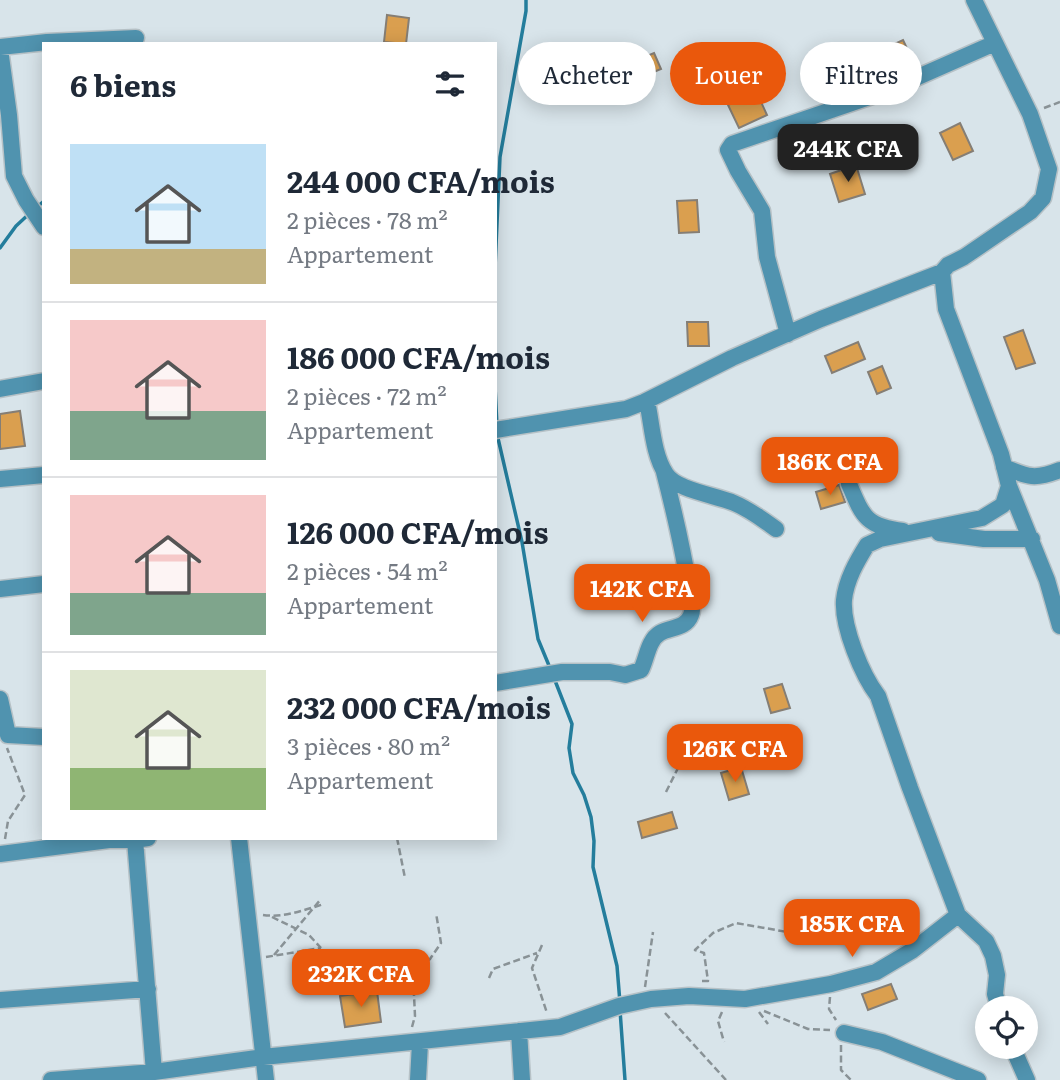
<!DOCTYPE html>
<html lang="fr">
<meta charset="utf-8">
<style>
body{margin:0;font-family:Literata,serif;background:#f6f6f7;color:#1f2937;height:100vh;display:flex;flex-direction:column;font-size:26px;white-space:nowrap}
*{box-sizing:border-box;margin:0}
p{font-size:23px;color:#747a83}
.icon{flex:none;width:38px;height:38px;fill:none;stroke:currentColor;stroke-width:2;stroke-linecap:round;stroke-linejoin:round}
.map{position:relative;flex:1;overflow:hidden}
.details{position:absolute;left:42px;top:42px;width:455px;height:798px;display:flex;flex-direction:column;background:#fff;border-radius:0px;box-shadow:0 4px 18px #0003}
.details>*{flex:none}
.guide{position:absolute;left:518px;top:42px;width:436px;height:63px;display:flex;gap:14px}
.controls{position:absolute;left:975px;top:996px;display:grid;gap:14px}
.controls a{display:grid;place-items:center;width:63px;height:63px;border-radius:50%;background:#fff;box-shadow:0 4px 18px #0003;font-size:35px}
.price{position:absolute;translate:-50% -60px;padding:0 16px;border-radius:14px;background:#ea580c;color:#fff;font-size:23px;line-height:46px;filter:drop-shadow(0 2px 4px #0008)}
.price::after{content:'';position:absolute;left:50%;top:42px;width:21px;height:16px;margin-left:-10px;background:inherit;clip-path:polygon(0 0,100% 0,50% 100%)}
.price.on{background:#222;color:#fff}
ul{padding:0;list-style:none}
li{display:flex;align-items:center;gap:21px;height:175px;padding:0 28px}
li+li{border-top:2px solid #e0e1e3}
li span{display:grid;place-items:center;flex:none;width:196px;height:140px;border-radius:0px;color:#555}
li>.icon{margin-inline-start:auto}
span .icon{width:84px;height:84px;fill:#fffc;stroke-width:1}
li b{font-size:30px}
h2{display:flex;justify-content:space-between;align-items:center;height:84px;padding:0 28px;font-size:30px}
.chip{padding:0 24px;border-radius:32px;background:#fff;box-shadow:0 4px 18px #0003;font-size:24px;line-height:63px}
.chip.on{background:#ea580c;color:#fff}
.map>svg:first-child{display:block}
</style>
<div class="map">
<svg width="1060" height="1080" viewBox="0 0 1060 1080">
<rect width="100%" height="100%" fill="#d8e4ea"/>
<g fill="none" stroke-linecap="round" stroke-linejoin="round">
<!-- stream -->
<path stroke="#247d9c" stroke-width="3.5" d="M36,208L44,201
M0,248L16,226L30,213
M495,268L500,157L526,11V0
M495,386L497,426
M497,434L522,542L538,639L550,668
M554,678L572,724L569,748L573,773L584,795L591,817L594,841L593,867L617,966L620,1003
M620,1010L625,1080"/>
</g>
<!-- building -->
<path fill="#da9f4f" stroke="#857e75" stroke-width="2" d="M387,15L409,18L406,44L384,42Z
M903,40L912,59L897,66L888,47Z
M654,53L661,69L630,82L623,66Z
M756,91L767,115L739,128L728,105Z
M960,123L973,151L953,160L940,133Z
M856,165L865,194L839,202L830,174Z
M697,200L699,232L679,233L677,201Z
M687,322H708L709,346H688Z
M1023,330L1035,363L1016,369L1004,337Z
M858,342L865,359L832,373L825,356Z
M882,366L891,388L877,394L868,372Z
M20,411L25,446L0,449V414Z
M886,455L895,469L877,479L869,465Z
M839,485L845,502L821,509L816,492Z
M782,684L790,708L771,713L764,689Z
M741,767L749,794L729,800L721,773Z
M672,812L677,828L642,838L638,822Z
M891,984L897,999L868,1010L862,994Z
M377,991L381,1022L345,1027L340,996Z"/>
<g fill="none" stroke-linecap="round" stroke-linejoin="round">
<defs>
<path id="minor" d="M974,0L1030,114L1049,169L1043,198L1030,212L964,257L948,265L942,272L946,309L1001,454L1009,486L1047,580L1060,626
M0,47L47,42L136,38
M0,49L9,115L14,176L26,200L44,227
M788,334L767,257L762,211L738,171L728,150L732,144L884,92L995,43
M0,389L44,381
M647,401C652,424 653,455 666,474C676,490 715,495 734,503C749,509 762,519 776,529
M495,430L626,409L644,402L732,358L821,319L942,272
M1004,467C1028,477 1035,480 1060,470
M0,479L44,475
M849,484C863,517 866,526 903,531
M939,533L984,539H1032
M0,589L44,584
M495,683L562,672H610L625,675L641,670C647,658 648,640 660,633C670,627 686,629 691,615C694,608 690,596 689,588C683,549 674,511 664,472
M0,699L8,735L44,737
M148,838L135,840L154,1072
M239,838L266,1080
M0,854L109,840H135
M0,1000L148,989
M999,1008L995,994L997,975L993,956L986,941L958,915L910,788L878,696C862,675 842,627 844,600C846,580 857,561 867,545L880,539L982,518L1003,505L1009,486
M519,1031L522,1080
M844,1033L882,1042L978,1080
M1012,1046L1027,1080
M51,1080L154,1072L263,1057L560,1027L619,1006L651,999L689,996L745,999L831,984L876,972L913,950L958,915
M418,1080L420,1043"/>
</defs>
<!-- minor casing -->
<use href="#minor" stroke="#b6c1c6" stroke-width="19"/>
<!-- path -->
<path stroke="#899296" stroke-width="2.5" stroke-dasharray="7 3.5" stroke-linecap="butt" d="M1044,108L1060,102
M666,792L682,760
M397,838L405,878
M5,839L8,821L25,795L7,748
M263,915C284,918 304,910 324,904
M272,917L309,935L321,948
M542,945L532,968L547,1013
M274,955L321,899
M266,957L321,948
M489,978L493,969L537,953
M702,981H708L704,953L695,950L713,933L736,923L793,933
M645,987L653,932
M830,997L829,1009L836,1020
M764,1011L808,1029L830,1030
M722,1012L718,1021L724,1042
M759,1012L768,1024
M665,1013L726,1080
M412,1027L415,1016L413,974L430,959L441,943L436,913
M841,1045V1070L851,1080"/>
<!-- minor -->
<use href="#minor" stroke="#5093af" stroke-width="16"/>
</g>
</svg>
<div class="controls">
<a><svg class="icon" aria-label="locate" viewBox="0 0 24 24"><circle cx="12" cy="12" r="6"/><path d="M12 2v4M12 18v4M2 12h4M18 12h4"/></svg></a>
</div>
<b class="price on" style="left:848px;top:184px">244K CFA</b>
<b class="price" style="left:830px;top:497px">186K CFA</b>
<b class="price" style="left:642px;top:624px">142K CFA</b>
<b class="price" style="left:735px;top:784px">126K CFA</b>
<b class="price" style="left:852px;top:959px">185K CFA</b>
<b class="price" style="left:361px;top:1009px">232K CFA</b>
<div class="guide">
<a class="chip">Acheter</a>
<a class="chip on">Louer</a>
<a class="chip">Filtres</a>
</div>
<section class="details">
<h2>6 biens<svg class="icon" aria-label="filters" viewBox="0 0 24 24"><path d="M4 7h16M4 17h16"/><circle cx="9" cy="7" r="2"/><circle cx="15" cy="17" r="2"/></svg></h2>
<ul>
<li><span style="background:linear-gradient(#bfe0f5 75%,#c2b280 0)"><svg class="icon" aria-label="home" viewBox="0 0 24 24"><path d="M3 11l9-7 9 7M6 9v11h12V9"/></svg></span><div><b>244 000 CFA/mois</b><p>2 pièces · 78 m²</p><p>Appartement</p></div></li>
<li><span style="background:linear-gradient(#f6c9c9 65%,#7fa58c 0)"><svg class="icon" aria-label="home" viewBox="0 0 24 24"><path d="M3 11l9-7 9 7M6 9v11h12V9"/></svg></span><div><b>186 000 CFA/mois</b><p>2 pièces · 72 m²</p><p>Appartement</p></div></li>
<li><span style="background:linear-gradient(#f6c9c9 70%,#7fa58c 0)"><svg class="icon" aria-label="home" viewBox="0 0 24 24"><path d="M3 11l9-7 9 7M6 9v11h12V9"/></svg></span><div><b>126 000 CFA/mois</b><p>2 pièces · 54 m²</p><p>Appartement</p></div></li>
<li><span style="background:linear-gradient(#dfe7d0 70%,#8fb573 0)"><svg class="icon" aria-label="home" viewBox="0 0 24 24"><path d="M3 11l9-7 9 7M6 9v11h12V9"/></svg></span><div><b>232 000 CFA/mois</b><p>3 pièces · 80 m²</p><p>Appartement</p></div></li>
</ul>
</section>
</div>
